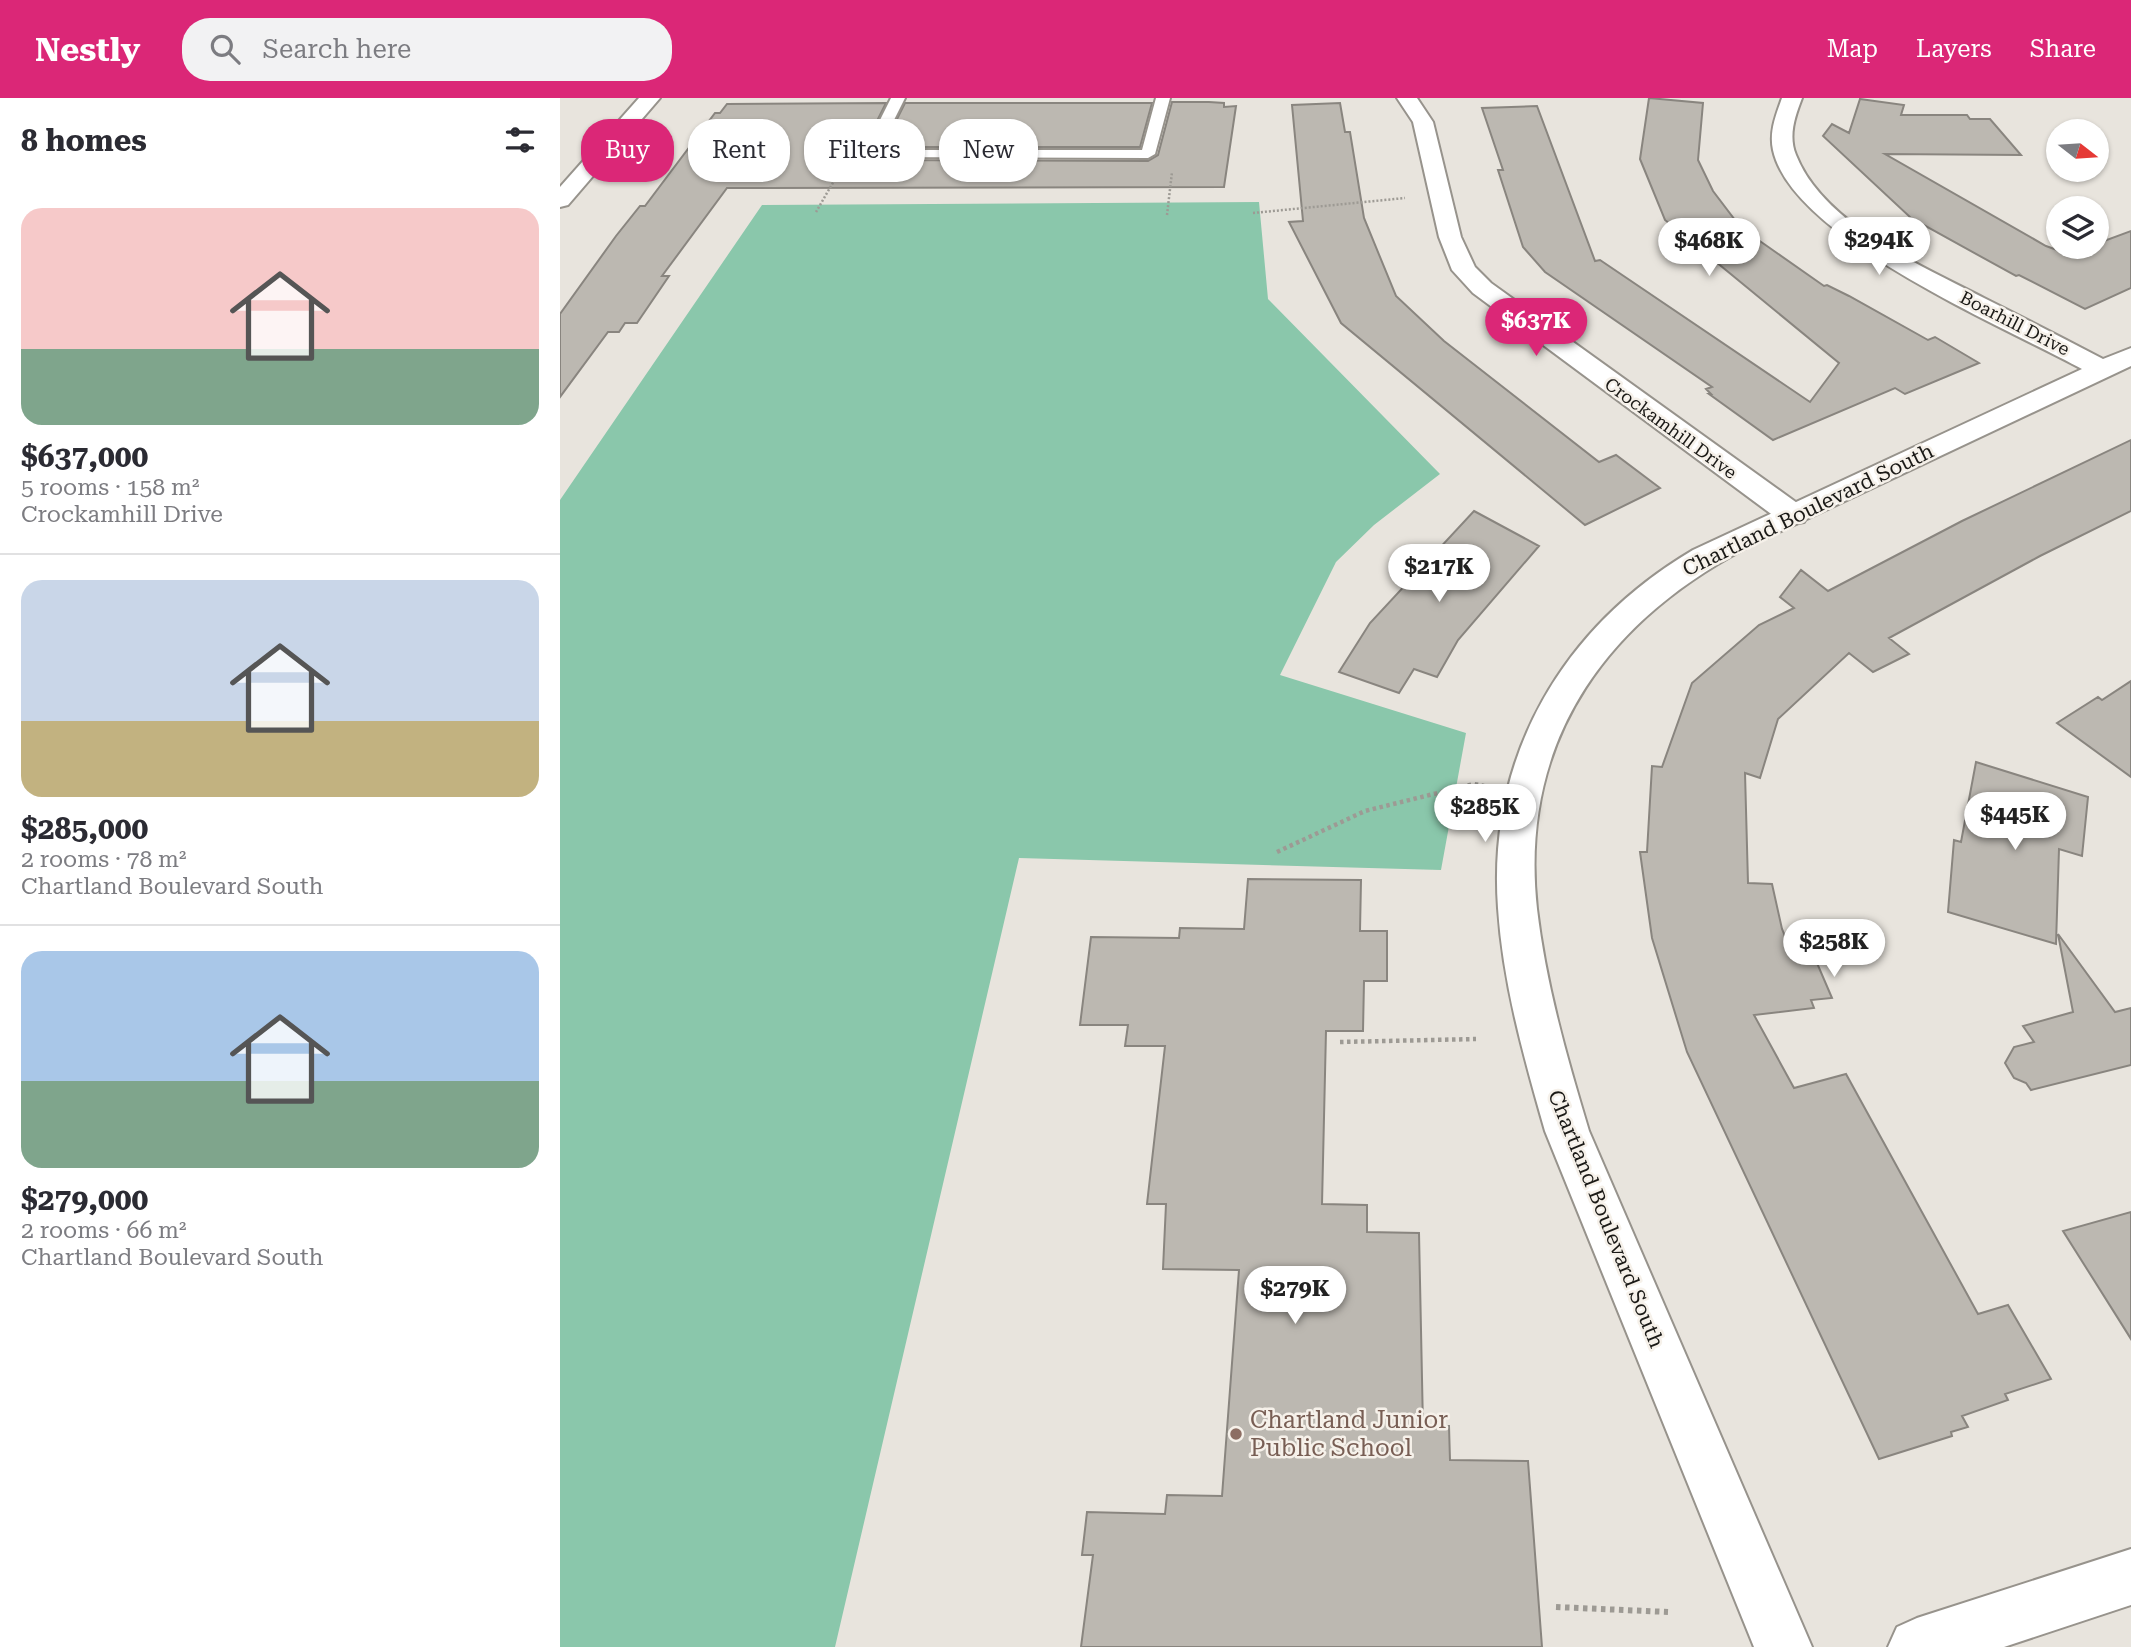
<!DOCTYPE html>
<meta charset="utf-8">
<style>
body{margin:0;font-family:"Roboto Serif",serif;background:#f2f2f3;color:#2b2b33;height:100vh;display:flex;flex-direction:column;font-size:26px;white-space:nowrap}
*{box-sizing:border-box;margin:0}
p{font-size:23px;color:#7c7c81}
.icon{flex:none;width:38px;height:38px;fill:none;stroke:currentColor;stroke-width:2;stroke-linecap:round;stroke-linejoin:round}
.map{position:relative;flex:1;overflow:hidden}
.details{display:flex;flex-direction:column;background:#fff;width:560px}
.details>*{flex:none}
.hud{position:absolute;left:21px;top:21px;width:665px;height:63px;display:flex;gap:14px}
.needle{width:46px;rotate:107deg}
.fabs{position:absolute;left:1486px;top:21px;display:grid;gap:14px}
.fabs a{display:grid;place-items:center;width:63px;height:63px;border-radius:50%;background:#fff;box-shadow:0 2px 5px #0004;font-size:35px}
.price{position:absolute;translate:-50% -60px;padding:0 16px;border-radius:24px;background:#fff;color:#222;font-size:23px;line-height:46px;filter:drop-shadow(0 2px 4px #0008)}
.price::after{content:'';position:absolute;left:50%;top:42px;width:21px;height:16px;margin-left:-10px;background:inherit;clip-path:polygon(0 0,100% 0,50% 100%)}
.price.on{background:#db2777;color:#fff}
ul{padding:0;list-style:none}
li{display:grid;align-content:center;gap:14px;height:371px;padding:0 21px}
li+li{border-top:2px solid #e1e1e2}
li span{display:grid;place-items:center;height:217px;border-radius:21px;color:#555}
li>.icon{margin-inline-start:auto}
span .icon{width:126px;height:126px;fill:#fffc;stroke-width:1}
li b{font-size:30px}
h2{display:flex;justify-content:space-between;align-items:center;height:84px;padding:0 21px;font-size:30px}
.tag{padding:0 24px;border-radius:28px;background:#fff;box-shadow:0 2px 5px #0004;font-size:24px;line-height:63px}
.tag.on{background:#db2777;color:#fff}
header{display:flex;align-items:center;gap:42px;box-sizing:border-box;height:98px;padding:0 35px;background:#db2777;color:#fff}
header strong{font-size:33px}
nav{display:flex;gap:38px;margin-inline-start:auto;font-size:24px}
.search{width:490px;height:63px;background:#f2f2f3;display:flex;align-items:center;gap:18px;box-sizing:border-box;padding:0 24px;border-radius:28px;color:#7c7c81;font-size:26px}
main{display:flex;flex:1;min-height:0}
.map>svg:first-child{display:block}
</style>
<header>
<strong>Nestly</strong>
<div class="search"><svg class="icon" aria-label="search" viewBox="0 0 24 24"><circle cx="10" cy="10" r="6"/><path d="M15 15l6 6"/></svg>Search here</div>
<nav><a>Map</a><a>Layers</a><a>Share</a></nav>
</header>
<main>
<section class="details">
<h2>8 homes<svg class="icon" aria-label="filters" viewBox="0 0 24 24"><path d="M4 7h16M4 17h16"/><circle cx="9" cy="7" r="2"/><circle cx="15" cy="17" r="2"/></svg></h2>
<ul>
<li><span style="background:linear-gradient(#f6c9c9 65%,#7fa58c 0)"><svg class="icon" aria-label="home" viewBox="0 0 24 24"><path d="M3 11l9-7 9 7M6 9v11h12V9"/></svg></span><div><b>$637,000</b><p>5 rooms · 158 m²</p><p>Crockamhill Drive</p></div></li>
<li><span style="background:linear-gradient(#c9d6e8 65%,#c2b280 0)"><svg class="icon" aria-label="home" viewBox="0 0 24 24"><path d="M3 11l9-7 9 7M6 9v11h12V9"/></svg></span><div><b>$285,000</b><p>2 rooms · 78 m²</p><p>Chartland Boulevard South</p></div></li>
<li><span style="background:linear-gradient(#a9c7e8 60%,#7fa58c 0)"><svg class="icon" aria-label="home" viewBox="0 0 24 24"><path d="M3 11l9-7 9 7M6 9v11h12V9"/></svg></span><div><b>$279,000</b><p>2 rooms · 66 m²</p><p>Chartland Boulevard South</p></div></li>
</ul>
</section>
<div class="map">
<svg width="1571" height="1549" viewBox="0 0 1571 1549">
<rect width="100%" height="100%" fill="#e8e4dd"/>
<!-- green -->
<path fill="#8ac7ab" d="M699,104L708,201L880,376L814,427L776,464L720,577L906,635L881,772L459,760L275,1549H0V402L202,107Z"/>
<!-- building -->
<path fill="#bcb8b1" stroke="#89857f" stroke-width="2" d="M1089,0L1143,5L1138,62L1153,93L1191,143L1197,141L1264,188L1267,187L1289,198L1368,242L1375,239L1419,265L1345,296L1335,290L1213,342L1149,296H1151L1146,291L1152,289L985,174L963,149L938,72H943L922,10L977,8L1035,163L1040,162L1250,304L1279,265L1105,122L1080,61Z
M1300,1L1344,7L1341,17H1407L1410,21H1430L1461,57L1325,56L1486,148L1508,156L1536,149V146L1571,133V190L1525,211L1459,177L1456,178L1351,120L1263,38L1272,26L1289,35Z
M612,4H649L664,5V9L676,8L664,89L167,90L102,178H109L77,225H65L59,234H48L0,299V216L56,138L80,108H85L155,15H160L167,6L326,5L301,55L305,62L588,63L598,57Z
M345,5H592L580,49H323Z
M780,5L785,34H790L804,120L836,198L884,243L1039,364L1056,357L1100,390L1025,427L781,225L729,124L743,123L732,7Z
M1571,342V413L1480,458L1329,540L1349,556L1313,574L1289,555L1218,621L1200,680L1185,675L1188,785L1212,786L1222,831L1234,860L1254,858L1272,900L1251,902L1254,910L1194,917L1234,990L1286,976L1418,1216L1448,1207L1491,1281L1445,1296L1448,1302L1402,1318L1408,1329L1391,1334L1392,1338L1319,1361L1127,954L1092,840L1080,754H1087L1092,668L1102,669L1132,585L1199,527L1234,510L1220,499L1241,472L1268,493L1402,423Z
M914,413L979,448L898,542L877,579L854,571L839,595L779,574L810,525Z
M1571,583V679L1497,625L1538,599L1542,602Z
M1416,664L1528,699L1522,758L1499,751L1496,846L1388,814L1394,742L1401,744Z
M688,781L801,782L800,833H827V883H804L803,933H766L762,1106L807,1107V1134L859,1135L863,1329L889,1328L890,1362L968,1363L982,1549H521L533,1457H522L527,1414L605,1416L607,1397L662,1398L679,1172L603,1171L606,1106H587L605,948H565L568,927H520L531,839L619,840L620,830L684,831Z
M1498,836L1555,914L1571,910V967L1471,992L1466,985L1454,980L1445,965L1454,949L1474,944L1463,928L1513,914Z
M1571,1114V1241L1503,1133Z"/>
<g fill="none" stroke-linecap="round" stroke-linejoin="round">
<defs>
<path id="lane" d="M331,0H345L319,52H582L596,0H610L595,56L588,60L305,59L303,56Z"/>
<path id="street" d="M837,0H857L873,24L901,139L915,169L931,185L1244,410L1248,417L1244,424L1233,426L1222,424L913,195L892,172L879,139L853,24Z
M1571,1451V1507L1444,1549H1328L1337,1529L1357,1520Z"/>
<path id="secondary" d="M79,0H100L8,107L0,109V89Z
M1222,0H1242C1235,18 1228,38 1236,57C1263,126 1362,168 1424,200C1464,220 1503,240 1543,261L1571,250V268L1200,443C1051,517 958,638 977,811C986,887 1007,960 1029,1033L1252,1549H1194L985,1033C964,960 943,886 938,810C927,657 1003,529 1133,452L1522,271C1445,229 1232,140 1213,52C1209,34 1216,17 1222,0Z"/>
</defs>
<!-- lane casing -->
<use href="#lane" stroke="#97938c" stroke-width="4"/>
<!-- street casing -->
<use href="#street" stroke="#97938c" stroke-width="4"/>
<!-- secondary casing -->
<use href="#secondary" stroke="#97938c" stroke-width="4"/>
<!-- path-far2 -->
<path stroke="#9d9a94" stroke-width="2.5" stroke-dasharray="2 2" stroke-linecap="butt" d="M256,114L282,69
M693,115L845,100
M607,117L612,74"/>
<!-- path-far1 -->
<path stroke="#9d9a94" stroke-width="4.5" stroke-dasharray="3.5 3.5" stroke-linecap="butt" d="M717,754L805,713L914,686L924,688
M780,944L916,941"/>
<!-- path -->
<path stroke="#9d9a94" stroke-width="6" stroke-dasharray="4.5 4.5" stroke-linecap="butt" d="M996,1509L1108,1514"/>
<!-- lane -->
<use href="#lane" fill="#fff" fill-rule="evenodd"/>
<!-- street -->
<use href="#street" fill="#fff" fill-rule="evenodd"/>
<!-- secondary -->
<use href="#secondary" fill="#fff" fill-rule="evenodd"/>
</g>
<!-- markers -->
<circle fill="#8d6e63" stroke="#f6f1ea" stroke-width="2.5" cx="676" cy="1336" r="7"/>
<g text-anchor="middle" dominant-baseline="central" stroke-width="5" stroke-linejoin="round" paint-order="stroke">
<!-- far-street labels -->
<g font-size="18" fill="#1a1916" stroke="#f6f1ea">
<text transform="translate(1455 225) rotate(27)">Boarhill Drive</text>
<text transform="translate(1111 330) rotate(36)">Crockamhill Drive</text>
</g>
<!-- street labels -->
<g font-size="21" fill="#1a1916" stroke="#f6f1ea">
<text transform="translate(1248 412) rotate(-26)">Chartland Boulevard South</text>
<text transform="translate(1046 1121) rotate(68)">Chartland Boulevard South</text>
</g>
<!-- near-education labels -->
<g font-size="24" fill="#785e54" stroke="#f6f1ea" text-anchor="start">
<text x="690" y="1322">Chartland Junior<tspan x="690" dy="28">Public School</tspan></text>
</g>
</g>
</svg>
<div class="fabs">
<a><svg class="needle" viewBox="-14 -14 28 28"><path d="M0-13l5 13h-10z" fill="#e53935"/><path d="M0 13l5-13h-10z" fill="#7c7c81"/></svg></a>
<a><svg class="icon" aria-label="layers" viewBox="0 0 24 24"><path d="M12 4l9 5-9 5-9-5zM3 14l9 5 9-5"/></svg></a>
</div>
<b class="price" style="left:1319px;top:179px">$294K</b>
<b class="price" style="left:1149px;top:180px">$468K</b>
<b class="price on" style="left:976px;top:260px">$637K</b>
<b class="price" style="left:879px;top:506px">$217K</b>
<b class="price" style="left:925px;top:746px">$285K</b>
<b class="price" style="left:1455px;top:754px">$445K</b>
<b class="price" style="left:1274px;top:881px">$258K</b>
<b class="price" style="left:735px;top:1228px">$279K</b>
<div class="hud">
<a class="tag on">Buy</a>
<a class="tag">Rent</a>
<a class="tag">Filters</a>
<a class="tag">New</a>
</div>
</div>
</main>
